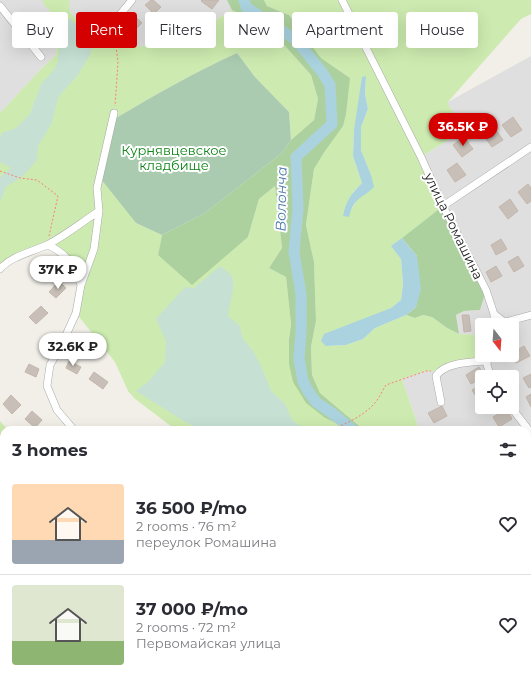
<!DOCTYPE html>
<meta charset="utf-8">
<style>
body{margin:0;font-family:Montserrat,sans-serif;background:#f2f2f3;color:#2b2b33;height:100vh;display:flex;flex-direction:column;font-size:15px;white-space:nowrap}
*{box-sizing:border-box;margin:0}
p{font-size:13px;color:#7c7c81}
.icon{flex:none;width:22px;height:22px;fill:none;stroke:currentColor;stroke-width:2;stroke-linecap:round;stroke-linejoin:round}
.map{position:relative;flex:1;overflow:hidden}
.sheet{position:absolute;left:0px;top:426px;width:531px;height:256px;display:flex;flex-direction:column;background:#fff;border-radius:12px 12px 0 0;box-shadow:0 4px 16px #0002}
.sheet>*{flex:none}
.top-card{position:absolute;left:12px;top:12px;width:507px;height:36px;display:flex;gap:8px}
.needle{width:26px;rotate:163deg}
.fabs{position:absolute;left:475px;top:318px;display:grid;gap:8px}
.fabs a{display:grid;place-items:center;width:44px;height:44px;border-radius:4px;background:#fff;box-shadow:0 4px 16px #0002;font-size:20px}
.price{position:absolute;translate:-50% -34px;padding:0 9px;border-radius:14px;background:#fff;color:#222;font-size:13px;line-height:26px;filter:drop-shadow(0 1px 2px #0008)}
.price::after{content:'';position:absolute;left:50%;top:24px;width:12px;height:9px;margin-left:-6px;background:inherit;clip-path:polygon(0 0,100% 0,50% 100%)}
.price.on{background:#d40000;color:#fff}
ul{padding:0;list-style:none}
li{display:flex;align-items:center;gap:12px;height:100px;padding:0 12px}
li+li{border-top:1px solid #e1e1e2}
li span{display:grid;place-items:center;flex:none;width:112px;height:80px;border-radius:4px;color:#555}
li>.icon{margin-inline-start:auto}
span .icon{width:48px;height:48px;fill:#fffc;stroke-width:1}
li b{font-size:17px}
h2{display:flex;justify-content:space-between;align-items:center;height:48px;padding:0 12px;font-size:17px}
.pill{padding:0 14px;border-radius:4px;background:#fff;box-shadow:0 4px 16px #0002;font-size:14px;line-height:36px}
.pill.on{background:#d40000;color:#fff}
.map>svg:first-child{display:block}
</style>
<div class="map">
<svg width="531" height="682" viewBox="0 0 531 682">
<rect width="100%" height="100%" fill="#f2efe9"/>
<!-- residential -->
<path fill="#e0dfdf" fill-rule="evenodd" d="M0,0H258L232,10L207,25L195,15L164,44L122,48L113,23L84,28L70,12L60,20L56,55L42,68L0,113Z
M531,56V506L527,502V430H429L418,426L402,379L426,371H439L488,355H512V325H482V336L480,335L459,334L456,315L464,311L480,310L481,303L421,157L465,129L446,103ZM482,377H512V407H482Z"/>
<!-- grass -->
<path fill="#cdebb0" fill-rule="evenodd" d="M42,0H69L70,12L84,28L113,23L123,48L164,44L196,15L207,25L232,10L268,27L311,75L318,99L314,120L291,140L289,112L255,77L237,53C195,72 155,95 116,118L136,223L162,235L158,255L248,237L259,199L275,186L282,248L269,268L286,277L291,324L289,339L325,418L338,424L343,430H176L134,398L128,391L115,362L76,313L81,285L75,269L47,245L0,269V113L42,68L56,55L60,20L45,6Z
M264,0H531V14L521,19L447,103L465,129L421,157L443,206L392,246L401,259L403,284L401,300L391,308L376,315L326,346L346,345L363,339L375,328L406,315L415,318L423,315L432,317L447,328L459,334L480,335L482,336V355H488L487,361L439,371H426L402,379L418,426L429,430H364L320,393L312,375L311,347L316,321L314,262L306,225L314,169L325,151L350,78L321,58L289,15L267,6ZM366,76L365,94L368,109L361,127V150L371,175L369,191L358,198L351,210L353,192L362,183L353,156L354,130Z
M0,421L8,430H4V536L0,539Z
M527,626H531V682H495L496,678H527Z"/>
<!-- forest -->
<path fill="#add19e" d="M227,0H264L267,6L289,15L321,58L350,78L346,114L343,126L325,151L314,169L306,225L314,262L316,321L311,347L312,375L320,393L364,430H343L338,424L325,418L306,403L293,382L289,364V339L291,324L286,277L269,268L282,248L275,186L259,199L248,237L192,285L158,255L162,235L205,213L282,153L291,140L314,120L318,99L311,75L268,27L232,10Z
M443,206L486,290L480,310L464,311L456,315L459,334L447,328L432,317L423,315L415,318L406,315L416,307L417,256L402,238Z
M527,502L531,506V626H527Z
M460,678H496L495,682H458Z"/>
<!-- wetland -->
<path fill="#c6e0d4" d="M68,19L72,20L82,31L95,33L90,55L78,75L59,96L51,125L38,146L37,160L24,175L6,187L1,200L0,201V177L11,168L0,162V137L2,133L16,128L30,114L41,84L54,70L58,61L61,28Z
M220,266C224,269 230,273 232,277C236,283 229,307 228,316L240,326L242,337L253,351L262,368L271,391L285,404L292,420L305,430H202L187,423L136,391L147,383L165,362L166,341L156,319L185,287L194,288Z"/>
<!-- cemetery -->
<path fill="#aacbaf" d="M237,53L255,77L289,112L291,140L282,153L205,213L162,235L136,223L101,179L116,118C155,95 195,72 237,53Z"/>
<!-- water -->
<path fill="#aad3df" d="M366,76L365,94L368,109L361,127V150L371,175L374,187C362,199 354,197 349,217L343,216C346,201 351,194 362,183L353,156L354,130L362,77Z
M402,238L417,256L421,289L416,307L406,315L375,328L363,339L346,345L326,346L321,341L324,334L391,308L401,300L403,284L401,259L391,246Z"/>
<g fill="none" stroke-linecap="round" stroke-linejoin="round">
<!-- river -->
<path stroke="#aad3df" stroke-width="11" d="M244,0L246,7L296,40L322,72L330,85L332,124L296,157L298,209L294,252L301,294V331L299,359L303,381L308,391L316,402L332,413L353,430
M473,682L475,678"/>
</g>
<!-- building -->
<path fill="#c7bfb8" stroke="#c4b6ab" d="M151,0H153L161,7L154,14L145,5Z
M202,0H219L212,9L201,1Z
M134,15L142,23L135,30L127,22Z
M35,26L44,39L35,45L26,33Z
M513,117L522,130L511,137L502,125Z
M494,127L503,140L492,147L483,135Z
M464,137L473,149L462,157L453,145Z
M457,163L466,175L455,182L447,170Z
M528,184L531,188V201L527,204L518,192Z
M510,199L518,211L508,219L499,207Z
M501,239L507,249L496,255L491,245Z
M518,256L524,266L514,272L508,262Z
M496,266L502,276L491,282L486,272Z
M59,281L66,288L56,298L49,292Z
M41,306L48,313L36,324L29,317Z
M462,315H469L471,331L464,332Z
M51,336L59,342L52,351L44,346Z
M524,346L530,356L516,363L511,355L512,353Z
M69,361L81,367L77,374L66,368Z
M29,364L39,369L36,377L25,372Z
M479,367L485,377H482V378L471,384L466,375Z
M94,372L108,382L103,389L89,379Z
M531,374V387L529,388L523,378Z
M482,385V398L478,400L472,390Z
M531,394V407L526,397Z
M11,395L21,405L12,414L3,404Z
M442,406L447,416L434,423L428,413Z
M507,409L512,419L499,427L493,417Z
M32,411L42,420L35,428L25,419Z
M531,492V505L528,506L527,494Z
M0,566L4,571V575L0,579Z
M38,678H51L52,680L49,682H41Z
M149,678H164L165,681L151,682Z
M193,678H206L209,682H191L190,680Z
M255,678H263L265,681L256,682Z
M373,678H383L384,682H374Z"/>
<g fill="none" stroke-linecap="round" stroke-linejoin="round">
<defs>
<path id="minor" d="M342,0L421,157L443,206L486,290L494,314V325
M0,6L41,57
M113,23L132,0
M443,206L531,147
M48,245C67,254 74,265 81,285
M0,269C11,256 32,252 47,245C65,236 82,222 99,211
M494,314L503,321L506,322L531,315
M488,355L487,365L491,377
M441,402L436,376C445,362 472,362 487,361
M511,407L531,433
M74,430L57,410L47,386L50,365L62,344L76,313L81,285L94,249L99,211L97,188L114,113
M0,615L2,618L4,628
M246,678L248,682
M366,678L367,682
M21,682V678"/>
</defs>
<!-- minor casing -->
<use href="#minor" stroke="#a9a9a9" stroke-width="8"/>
<!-- path -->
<path stroke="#fa8072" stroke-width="1" stroke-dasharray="2 2" stroke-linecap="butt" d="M114,30L118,62L115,106
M0,171L20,178L37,180L58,196L49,236
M330,430C346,424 363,416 374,404C379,399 382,391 386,385L426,371H431
M0,641L4,640"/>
<!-- minor -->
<use href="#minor" stroke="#fff" stroke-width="7"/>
</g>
<g text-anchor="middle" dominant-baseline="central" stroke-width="4" stroke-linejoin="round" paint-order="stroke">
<!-- park labels -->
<g font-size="13" fill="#0c8416" stroke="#fff">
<text x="174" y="150">Курнявцевское<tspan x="174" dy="15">кладбище</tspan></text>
</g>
<!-- street labels -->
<g font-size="13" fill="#222" stroke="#fff">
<text transform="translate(454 226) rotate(64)">улица Ромашина</text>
</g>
<!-- water labels -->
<g font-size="14" font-style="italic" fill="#4a7aab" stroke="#fff">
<text transform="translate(281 199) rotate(-89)">Волонча</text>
</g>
</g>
</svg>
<div class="fabs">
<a><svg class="needle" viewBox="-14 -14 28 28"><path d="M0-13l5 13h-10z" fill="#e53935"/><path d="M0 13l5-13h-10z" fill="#7c7c81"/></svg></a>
<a><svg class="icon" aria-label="locate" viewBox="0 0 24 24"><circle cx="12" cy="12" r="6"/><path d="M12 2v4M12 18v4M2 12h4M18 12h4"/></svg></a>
</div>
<b class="price on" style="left:463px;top:147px">36.5K ₽</b>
<b class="price" style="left:58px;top:290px">37K ₽</b>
<b class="price" style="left:73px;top:367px">32.6K ₽</b>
<div class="top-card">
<a class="pill">Buy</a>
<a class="pill on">Rent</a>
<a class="pill">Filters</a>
<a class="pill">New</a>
<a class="pill">Apartment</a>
<a class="pill">House</a>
</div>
<section class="sheet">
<h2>3 homes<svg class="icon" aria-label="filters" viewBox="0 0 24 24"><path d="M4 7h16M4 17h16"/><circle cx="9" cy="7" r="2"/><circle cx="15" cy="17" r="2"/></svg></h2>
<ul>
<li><span style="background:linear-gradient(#ffd9b3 70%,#9aa5b1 0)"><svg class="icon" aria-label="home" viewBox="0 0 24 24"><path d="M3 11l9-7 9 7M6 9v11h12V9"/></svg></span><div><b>36 500 ₽/mo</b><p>2 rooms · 76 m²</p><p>переулок Ромашина</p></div><svg class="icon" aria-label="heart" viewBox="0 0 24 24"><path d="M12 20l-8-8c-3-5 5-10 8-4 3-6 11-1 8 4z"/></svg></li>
<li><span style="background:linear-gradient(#dfe7d0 70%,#8fb573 0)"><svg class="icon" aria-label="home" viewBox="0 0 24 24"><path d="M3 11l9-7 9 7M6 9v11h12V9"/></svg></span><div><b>37 000 ₽/mo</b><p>2 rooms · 72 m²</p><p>Первомайская улица</p></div><svg class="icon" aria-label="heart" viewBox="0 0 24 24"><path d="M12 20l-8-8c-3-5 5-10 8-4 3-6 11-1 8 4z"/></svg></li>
</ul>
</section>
</div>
